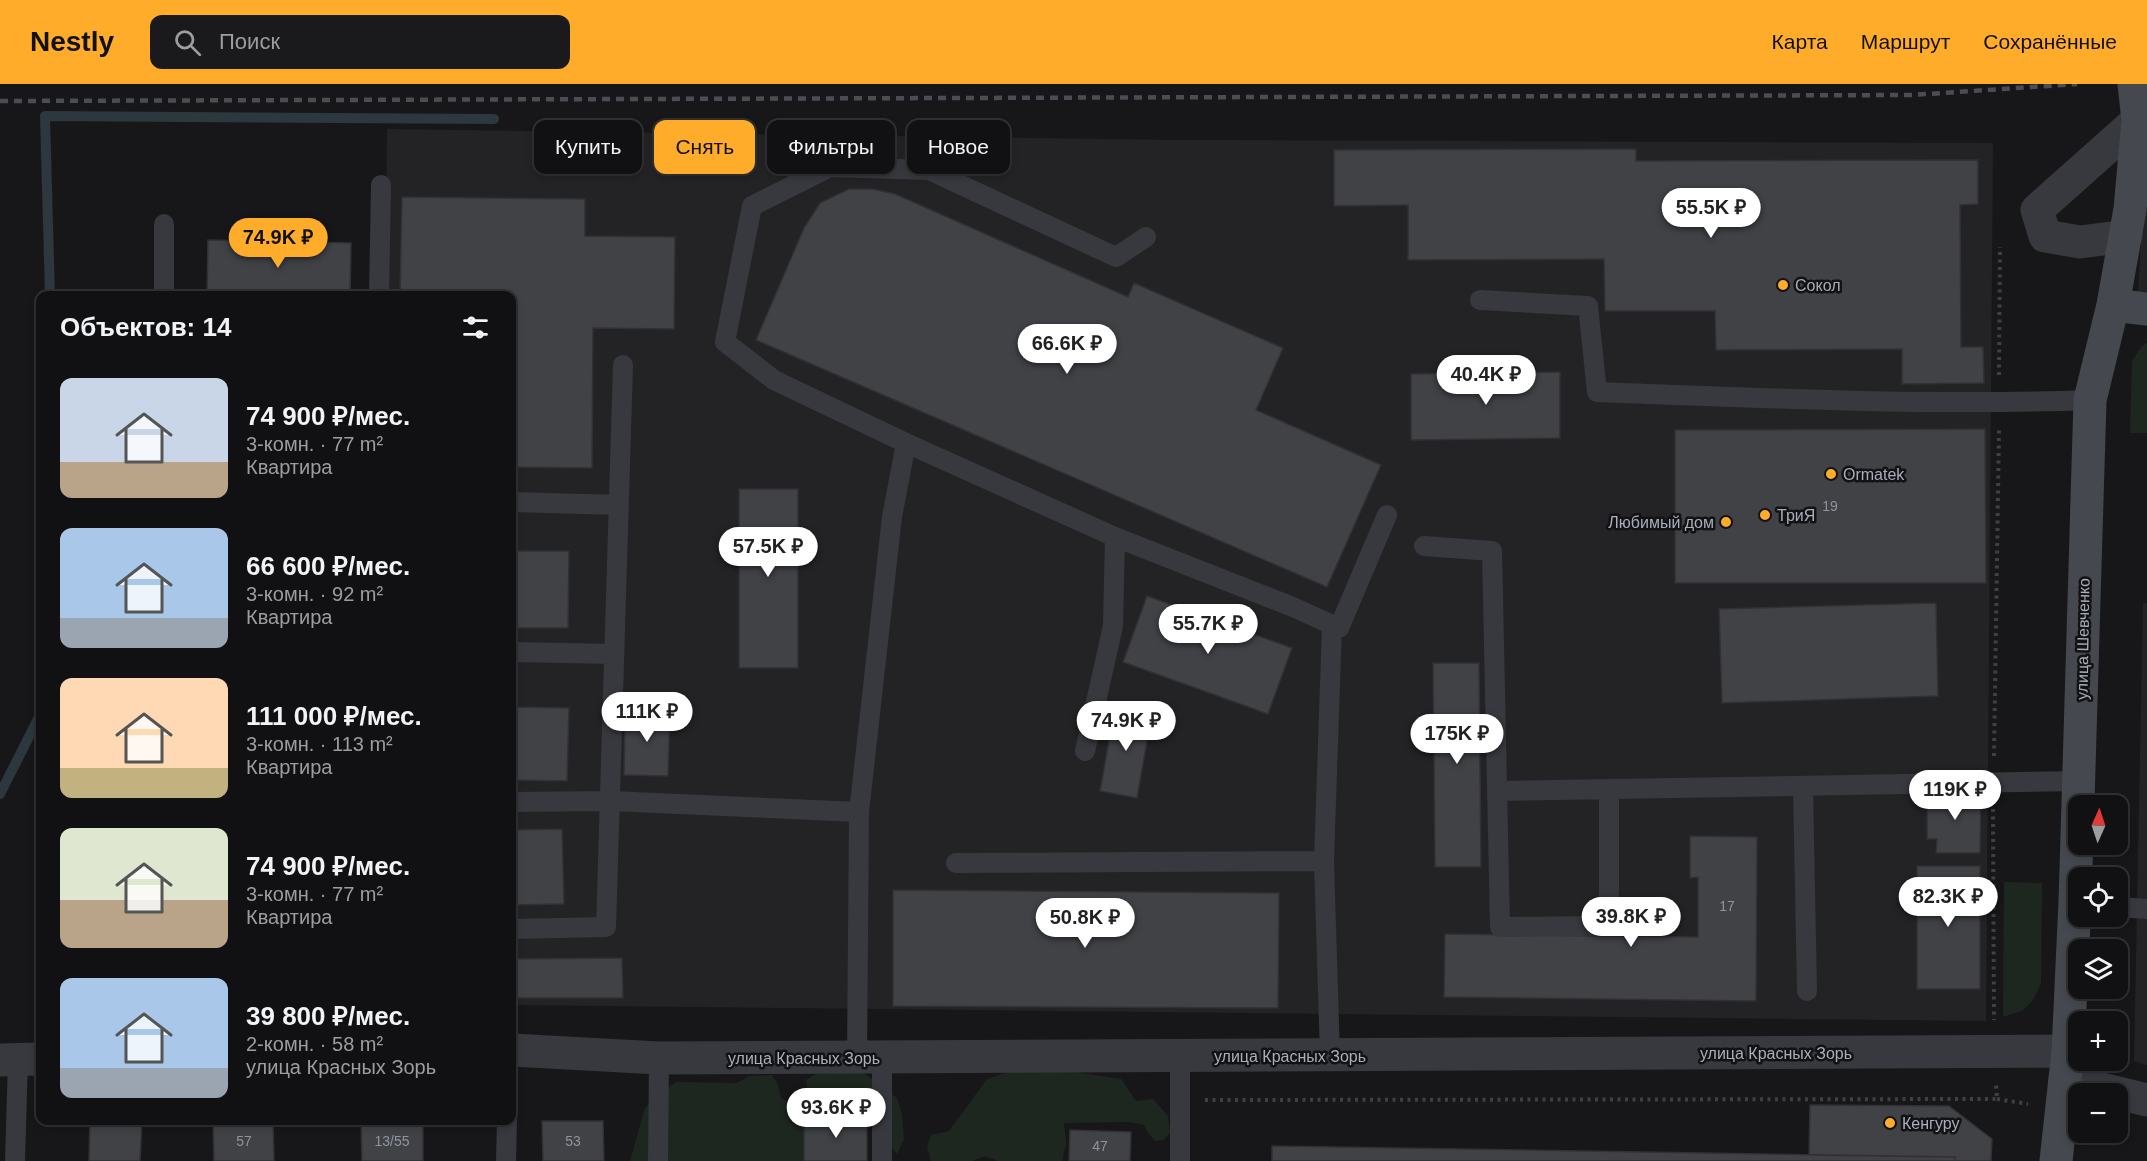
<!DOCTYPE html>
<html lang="ru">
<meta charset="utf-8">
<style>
body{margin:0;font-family:Helvetica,sans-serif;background:#1a1a1c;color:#f1f3f6;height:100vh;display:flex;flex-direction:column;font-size:22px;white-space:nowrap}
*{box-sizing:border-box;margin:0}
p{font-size:20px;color:#9c9da0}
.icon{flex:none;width:33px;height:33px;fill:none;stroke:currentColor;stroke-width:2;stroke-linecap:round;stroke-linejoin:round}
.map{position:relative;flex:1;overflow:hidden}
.sheet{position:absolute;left:36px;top:207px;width:480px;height:834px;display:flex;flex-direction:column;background:#111113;border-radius:12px;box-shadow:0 3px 9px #0003,0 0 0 2px #303133}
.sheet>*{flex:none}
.top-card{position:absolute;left:534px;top:36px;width:570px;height:54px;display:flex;gap:12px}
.needle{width:39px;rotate:3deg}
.fabs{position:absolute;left:2068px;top:711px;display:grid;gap:12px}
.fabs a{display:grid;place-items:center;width:60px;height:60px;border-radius:12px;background:#111113;box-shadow:0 3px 9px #0003,0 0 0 2px #303133;font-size:30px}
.price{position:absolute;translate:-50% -51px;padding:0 14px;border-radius:21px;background:#fff;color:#222;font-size:20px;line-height:39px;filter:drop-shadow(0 2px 3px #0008)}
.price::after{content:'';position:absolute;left:50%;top:36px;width:18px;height:14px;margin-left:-9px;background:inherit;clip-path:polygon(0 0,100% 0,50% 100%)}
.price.current{background:#feac2a;color:#111}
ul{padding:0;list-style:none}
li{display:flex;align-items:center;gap:18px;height:150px;padding:0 24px}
li span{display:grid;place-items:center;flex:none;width:168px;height:120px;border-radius:12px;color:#555}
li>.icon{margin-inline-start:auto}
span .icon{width:72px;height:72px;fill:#fffc;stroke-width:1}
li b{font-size:26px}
h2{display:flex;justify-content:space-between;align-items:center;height:72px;padding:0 24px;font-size:26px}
.pill{padding:0 21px;border-radius:12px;background:#111113;box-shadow:0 3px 9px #0003,0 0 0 2px #303133;font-size:21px;line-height:54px}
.pill.current{background:#feac2a;color:#111}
header{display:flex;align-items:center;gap:36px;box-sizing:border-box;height:84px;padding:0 30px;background:#feac2a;color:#111}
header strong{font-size:28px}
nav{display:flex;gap:33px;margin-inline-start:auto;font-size:21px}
.search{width:420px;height:54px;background:#1a1a1c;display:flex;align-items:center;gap:15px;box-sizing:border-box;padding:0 21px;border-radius:12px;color:#9c9da0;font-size:22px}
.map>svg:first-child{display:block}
</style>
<header>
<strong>Nestly</strong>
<div class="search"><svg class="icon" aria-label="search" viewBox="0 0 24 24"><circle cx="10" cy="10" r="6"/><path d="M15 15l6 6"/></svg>Поиск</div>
<nav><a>Карта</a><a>Маршрут</a><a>Сохранённые</a></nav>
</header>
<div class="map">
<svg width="2147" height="1077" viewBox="0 0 2147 1077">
<rect width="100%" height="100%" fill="#171719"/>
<!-- built -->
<path fill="#232326" d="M387,45L1184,56L1993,59L1986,937L512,921V212H385Z
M2147,46V209L2138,208Z
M2143,519H2147V981L2134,977Z"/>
<!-- green -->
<path fill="#1e271f" d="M2147,259V349H2130L2132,277L2142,262Z
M2004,798L2042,799L2041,900L2033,916L2022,927L2003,933Z
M830,986L861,987L897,1014L902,1031L904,1055L897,1070L887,1058L884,1034L865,1031L821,1028L809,1014L806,996L816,990Z
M1008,988H1075L1121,995L1136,1017L1153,1015L1168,1032L1170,1049L1164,1056L1155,1057L1148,1049L1144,1041L1129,1038L1064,1039L1066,1060L1062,1077H998L985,1072L972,1077H931L927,1063L931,1051L949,1047L987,995Z
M772,991L778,1001L781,1014L806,1028V1077H630L645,1024L663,1006L677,998L737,999L749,992Z"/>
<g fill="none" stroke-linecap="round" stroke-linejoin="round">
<!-- stream -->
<path stroke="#2c373e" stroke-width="10" d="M50,212L45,32L494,35
M0,710L40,631"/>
</g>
<!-- building -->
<path fill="#414246" stroke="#313135" stroke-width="1.5" d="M1636,65V77L1978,76V120L1960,121L1961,263H1983L1984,299L1902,300V265L1716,266L1715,227H1605L1604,175L1408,176V121L1334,122V66Z
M849,105H873L895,110L1128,213L1134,199L1283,264L1256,326L1381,381L1327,503L756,256L804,144L820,119Z
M402,113L585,115V152L675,153L674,245L593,244L592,384L512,383V212H400Z
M208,156L351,159L350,212H207Z
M1560,288V354L1411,356V290Z
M1985,345L1986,499H1675V346Z
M739,405H798V584H739Z
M512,467H569L568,544H512Z
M1147,512L1292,564L1268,630L1123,578Z
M1936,519L1938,612L1722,619L1719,525Z
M1433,579H1479L1481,783H1435Z
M512,623L569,624L567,697L512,696Z
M1115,623L1152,629L1137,714L1100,707Z
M625,627H670L668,692L624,691Z
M1937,706L1981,707L1980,769H1936L1937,755H1927V717H1937Z
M562,745L564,820L512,821V746Z
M1690,752L1757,753L1756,917L1444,913L1445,850L1698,853V793L1690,794Z
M1917,782H1980V905H1917Z
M893,806L1279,809L1278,924L893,922Z
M622,874L623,914H512V875Z
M1810,1021L1949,1022L1992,1055L1991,1077H1955V1073L1809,1071Z
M804,1033H867V1077H804Z
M90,1036H142L140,1077H89Z
M213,1036H273L274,1077H214Z
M361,1036H423V1077H362Z
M542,1037H603L604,1077H543Z
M1070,1046L1131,1048L1130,1077H1069Z
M1272,1062L1955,1073V1077H1272Z"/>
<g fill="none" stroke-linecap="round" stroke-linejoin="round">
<!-- path -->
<path stroke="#3d4045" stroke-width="4" stroke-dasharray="3 4.5" stroke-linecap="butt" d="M1999,291L2000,163
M1994,672L1999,344
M1993,725L1994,936
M1997,1015L2028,1020
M1205,1016L1997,1015L1996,1001"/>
<!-- lane -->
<path stroke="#37393e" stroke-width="20" d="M164,140V212
M379,212L381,101
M1480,216L1588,222L1597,308C1761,314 1927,322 2090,316
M906,359L774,296L725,258L752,122L830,83L929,86L1116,173L1146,153
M512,418L619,421
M1424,462L1492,467L1500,843L1609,842V705
M512,568L614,570
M1085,667L1113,542L1115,453
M1803,702L1807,907
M1497,707L2079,697
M512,718L610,717L859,728
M1324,777L1330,972
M956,779L1324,777L1332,541
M2118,823L2147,825
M512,845L606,843L623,281
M857,974L859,728L892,433L906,359L1115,453L1293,523L1339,544L1387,431
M882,974V1077
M15,1077L18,976
M506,1077L507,1036
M658,1077L659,974
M1180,1077V973"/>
<!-- street -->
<path stroke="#37393e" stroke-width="33" d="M2126,152L2080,158L2045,152L2037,126L2138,36
M512,966L659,974L2068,967
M0,976L40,975
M2065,996L2147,1016"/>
<!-- secondary -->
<path stroke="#45484e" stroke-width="33" d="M2113,221L2147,225
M2056,1077L2068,967L2075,818L2090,316L2113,221L2130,125L2138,36L2134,0"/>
<!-- rail -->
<path stroke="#4a4d53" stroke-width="4.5" stroke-dasharray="8 6" stroke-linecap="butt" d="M0,17L1912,11L2077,0"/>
</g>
<!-- markers -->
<g fill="#feac2a" stroke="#121214" stroke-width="2">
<circle cx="1783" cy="201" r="6"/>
<circle cx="1831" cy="390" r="6"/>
<circle cx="1765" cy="431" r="6"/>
<circle cx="1726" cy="438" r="6"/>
<circle cx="1890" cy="1039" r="6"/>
</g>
<g text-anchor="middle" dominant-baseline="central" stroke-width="5" stroke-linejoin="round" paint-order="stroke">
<!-- number labels -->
<g font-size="14" fill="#8e939d">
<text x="1830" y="422">19</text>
<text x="1727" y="822">17</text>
<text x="244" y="1057">57</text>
<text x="392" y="1057">13/55</text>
<text x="573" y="1057">53</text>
<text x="1100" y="1062">47</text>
</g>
<!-- poi labels -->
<g font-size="16" fill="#a8aeba" stroke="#121214" text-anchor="start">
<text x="1795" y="201">Сокол</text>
<text x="1843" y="390">Ormatek</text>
<text x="1777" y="431">ТриЯ</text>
<text x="1714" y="438" text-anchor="end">Любимый дом</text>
<text x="1902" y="1039">Кенгуру</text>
</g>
<!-- street labels -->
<g font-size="16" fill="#a8aeba" stroke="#121214">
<text transform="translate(2083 555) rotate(-89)">улица Шевченко</text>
<text x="1776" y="969">улица Красных Зорь</text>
<text x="1290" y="972">улица Красных Зорь</text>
<text x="804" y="974">улица Красных Зорь</text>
</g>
</g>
</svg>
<div class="fabs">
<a><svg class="needle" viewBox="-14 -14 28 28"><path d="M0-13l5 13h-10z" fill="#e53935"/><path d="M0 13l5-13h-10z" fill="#9c9da0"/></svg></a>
<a><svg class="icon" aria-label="locate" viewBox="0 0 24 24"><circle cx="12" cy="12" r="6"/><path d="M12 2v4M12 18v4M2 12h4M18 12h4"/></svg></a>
<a><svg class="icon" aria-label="layers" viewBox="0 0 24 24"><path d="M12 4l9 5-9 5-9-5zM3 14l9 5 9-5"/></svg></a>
<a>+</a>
<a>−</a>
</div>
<b class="price" style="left:1711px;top:155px">55.5K ₽</b>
<b class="price current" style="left:278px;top:185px">74.9K ₽</b>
<b class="price" style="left:1067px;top:291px">66.6K ₽</b>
<b class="price" style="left:1486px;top:322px">40.4K ₽</b>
<b class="price" style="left:768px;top:494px">57.5K ₽</b>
<b class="price" style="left:1208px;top:571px">55.7K ₽</b>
<b class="price" style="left:647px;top:659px">111K ₽</b>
<b class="price" style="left:1126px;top:668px">74.9K ₽</b>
<b class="price" style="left:1457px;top:681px">175K ₽</b>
<b class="price" style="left:1955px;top:737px">119K ₽</b>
<b class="price" style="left:1948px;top:844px">82.3K ₽</b>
<b class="price" style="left:1631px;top:864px">39.8K ₽</b>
<b class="price" style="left:1085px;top:865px">50.8K ₽</b>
<b class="price" style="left:836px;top:1055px">93.6K ₽</b>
<div class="top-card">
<a class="pill">Купить</a>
<a class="pill current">Снять</a>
<a class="pill">Фильтры</a>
<a class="pill">Новое</a>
</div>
<section class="sheet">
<h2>Объектов: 14<svg class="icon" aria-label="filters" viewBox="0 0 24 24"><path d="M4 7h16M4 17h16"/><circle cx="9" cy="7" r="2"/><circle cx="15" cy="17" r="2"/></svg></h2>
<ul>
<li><span style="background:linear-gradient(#c9d6e8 70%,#b9a48a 0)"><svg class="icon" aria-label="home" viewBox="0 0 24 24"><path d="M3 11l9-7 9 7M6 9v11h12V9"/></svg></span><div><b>74 900 ₽/мес.</b><p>3-комн. · 77 m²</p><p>Квартира</p></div></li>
<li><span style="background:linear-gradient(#a9c7e8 75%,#9aa5b1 0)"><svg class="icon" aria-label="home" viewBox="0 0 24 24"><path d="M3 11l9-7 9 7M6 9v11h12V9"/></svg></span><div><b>66 600 ₽/мес.</b><p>3-комн. · 92 m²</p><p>Квартира</p></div></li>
<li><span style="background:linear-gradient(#ffd9b3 75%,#c2b280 0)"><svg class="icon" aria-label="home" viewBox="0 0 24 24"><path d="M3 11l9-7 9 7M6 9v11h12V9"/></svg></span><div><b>111 000 ₽/мес.</b><p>3-комн. · 113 m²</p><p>Квартира</p></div></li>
<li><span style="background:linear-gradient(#dfe7d0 60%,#b9a48a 0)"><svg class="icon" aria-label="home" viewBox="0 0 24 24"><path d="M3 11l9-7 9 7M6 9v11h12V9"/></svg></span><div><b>74 900 ₽/мес.</b><p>3-комн. · 77 m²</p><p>Квартира</p></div></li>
<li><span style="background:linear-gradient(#a9c7e8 75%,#9aa5b1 0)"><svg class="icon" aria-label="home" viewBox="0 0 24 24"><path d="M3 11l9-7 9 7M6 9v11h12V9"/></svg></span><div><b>39 800 ₽/мес.</b><p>2-комн. · 58 m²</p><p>улица Красных Зорь</p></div></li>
</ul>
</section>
</div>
